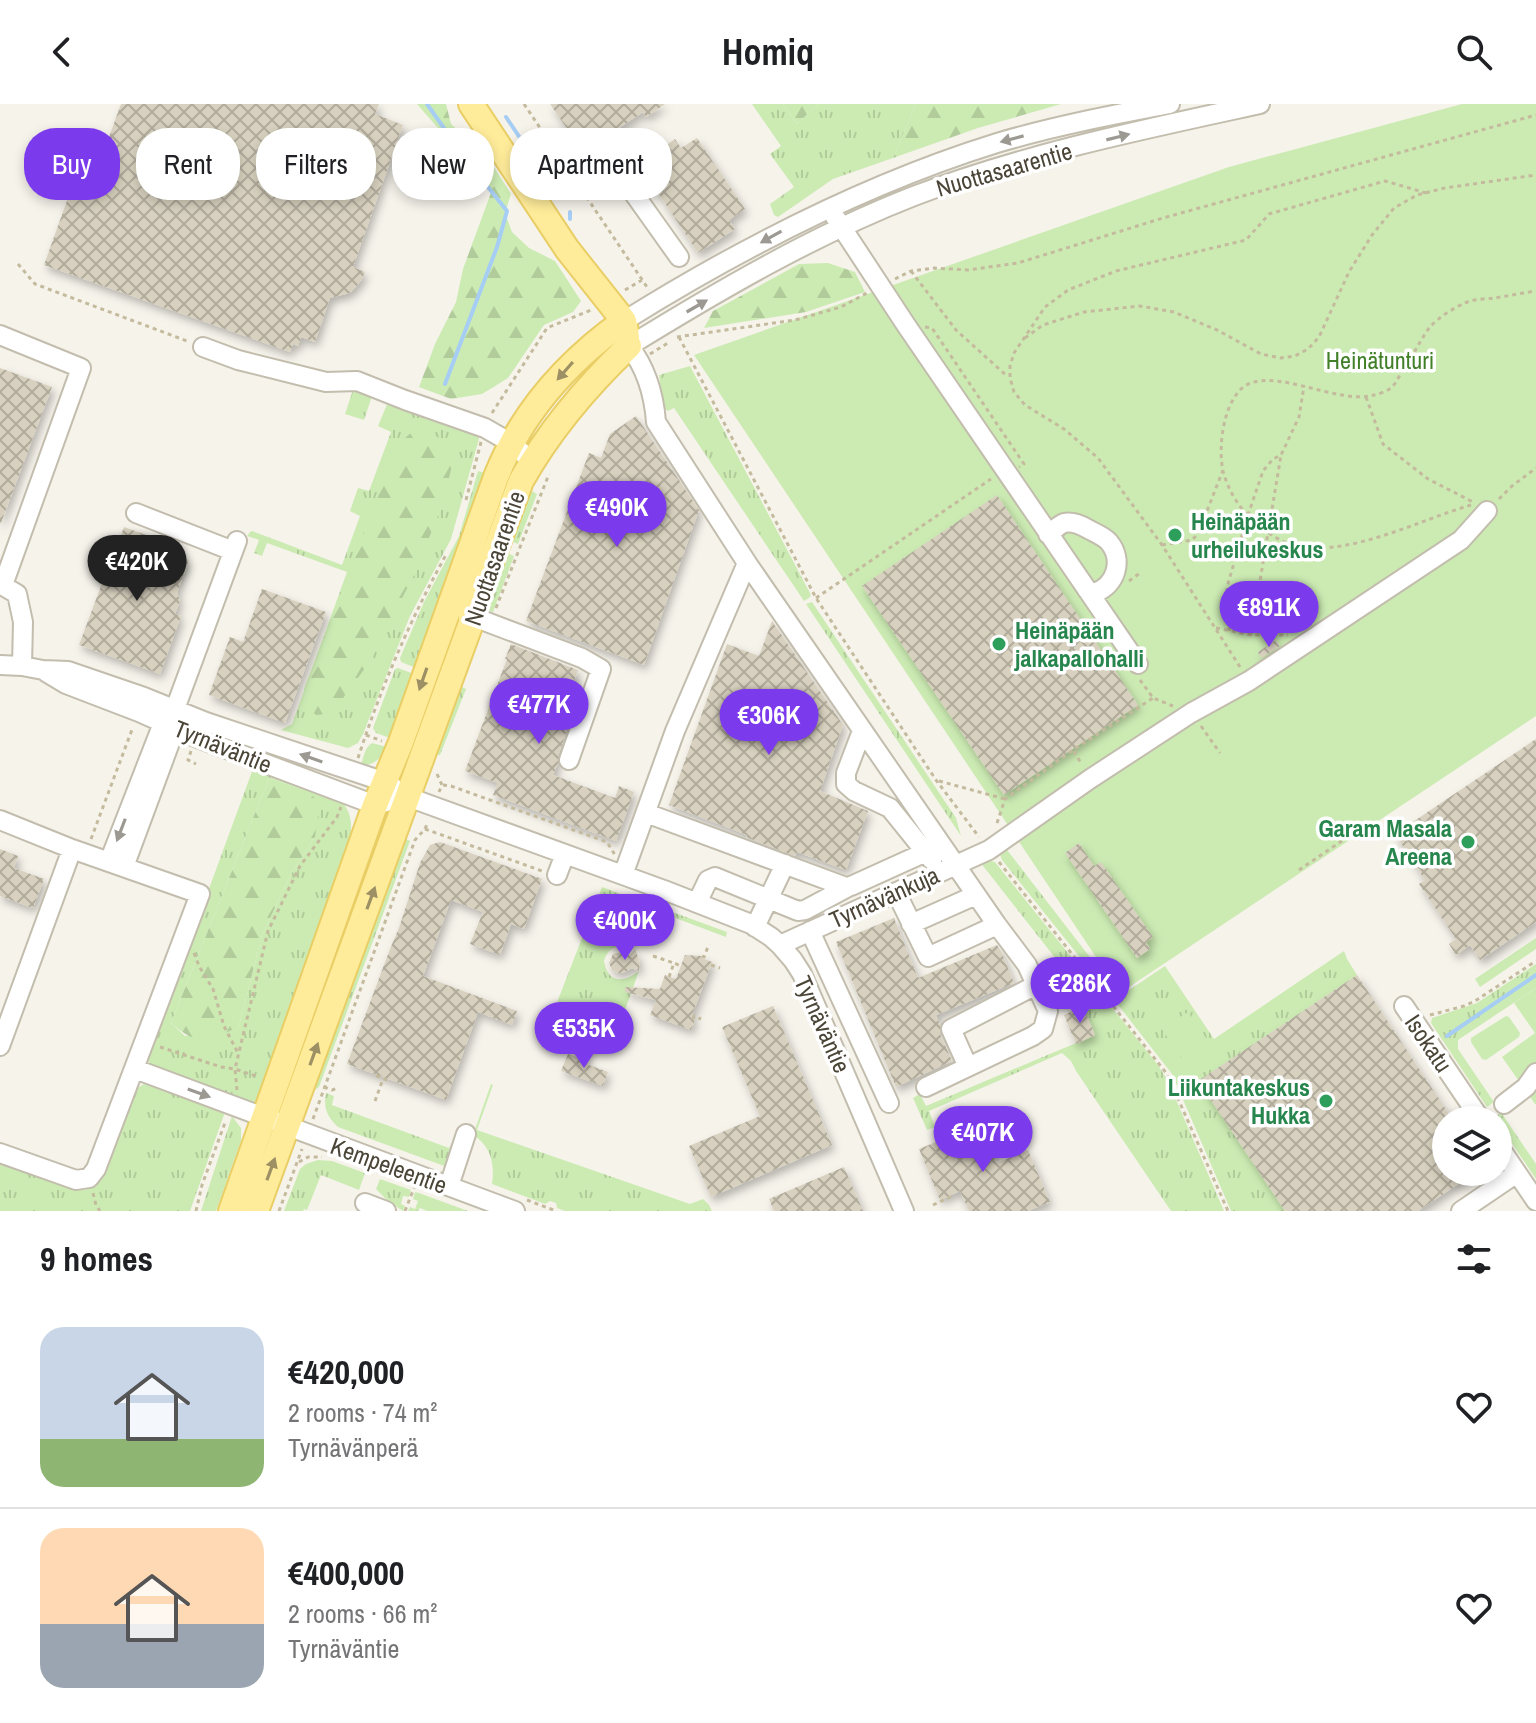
<!DOCTYPE html>
<meta charset="utf-8">
<style>
body{margin:0;font-family:"Archivo Narrow",sans-serif;background:#f2f2f2;color:#202124;height:100vh;display:flex;flex-direction:column;font-size:30px;white-space:nowrap}
*{box-sizing:border-box;margin:0}
p{font-size:26px;color:#757577}
.icon{flex:none;width:44px;height:44px;fill:none;stroke:currentColor;stroke-width:2;stroke-linecap:round;stroke-linejoin:round}
.map{position:relative;height:1107px;overflow:hidden}
.details{display:flex;flex-direction:column;background:#fff;flex:1}
.details>*{flex:none}
.banner{position:absolute;left:24px;top:24px;width:800px;height:72px;display:flex;gap:16px}
.tools{position:absolute;left:1432px;top:1002px;display:grid;gap:16px}
.tools a{display:grid;place-items:center;width:80px;height:80px;border-radius:50%;background:#fff;box-shadow:0 4px 12px #0003;font-size:40px}
.price{position:absolute;translate:-50% -68px;padding:0 18px;border-radius:28px;background:#7c3aed;color:#fff;font-size:26px;line-height:52px;filter:drop-shadow(0 2px 4px #0008)}
.price::after{content:'';position:absolute;left:50%;top:48px;width:24px;height:18px;margin-left:-12px;background:inherit;clip-path:polygon(0 0,100% 0,50% 100%)}
.price.active{background:#222;color:#fff}
ul{padding:0;list-style:none}
li{display:flex;align-items:center;gap:24px;height:200px;padding:0 40px}
li+li{border-top:2px solid #e0e0e0}
li span{display:grid;place-items:center;flex:none;width:224px;height:160px;border-radius:24px;color:#555}
li>.icon{margin-inline-start:auto}
span .icon{width:96px;height:96px;fill:#fffc;stroke-width:1}
li b{font-size:34px}
h2{display:flex;justify-content:space-between;align-items:center;height:96px;padding:0 40px;font-size:34px}
.chip{padding:0 28px;border-radius:32px;background:#fff;box-shadow:0 4px 12px #0003;font-size:28px;line-height:72px}
.chip.active{background:#7c3aed;color:#fff}
header{display:flex;justify-content:space-between;align-items:center;height:104px;padding:0 40px;background:#fff;font-size:36px;font-weight:800}
.map>svg:first-child{display:block}
</style>
<header><svg class="icon" aria-label="back" viewBox="0 0 24 24"><path d="M15 5l-7 7 7 7"/></svg>Homiq<svg class="icon" aria-label="search" viewBox="0 0 24 24"><circle cx="10" cy="10" r="6"/><path d="M15 15l6 6"/></svg></header>
<div class="map">
<svg width="1536" height="1107" viewBox="0 0 1536 1107">
<defs>
<pattern id="grass-tufts" width="24" height="20" patternUnits="userSpaceOnUse" patternTransform="scale(2)"><rect width="24" height="20" fill="#ccebb3"/><path d="M3 7l-1-3M5 7V3M7 7l1-3M15 17l-1-3M17 17v-4M19 17l1-3" fill="none" stroke="#b1cb9b"/></pattern>
<pattern id="forest-firs" width="22" height="20" patternUnits="userSpaceOnUse" patternTransform="scale(2)"><rect width="22" height="20" fill="#ccebb3"/><path d="M5 1l3.5 6h-7zM16 11l3.5 6h-7z" fill="#b1cb9b"/></pattern>
<pattern id="building-cross-hatch" width="8" height="8" patternUnits="userSpaceOnUse" patternTransform="scale(2)"><rect width="8" height="8" fill="#d8d1bf"/><path d="M0 0l8 8M0 8l8-8" fill="none" stroke="#b1ab9c"/></pattern>
<filter id="shadow"><feDropShadow dx="3" dy="5" stdDeviation="4" flood-color="#0004"/></filter>
</defs>
<rect width="100%" height="100%" fill="#f6f3eb"/>
<!-- grass -->
<path fill="url(#grass-tufts)" fill-rule="evenodd" d="M752,0H783L797,20L818,0H916L893,54L833,75L778,113L774,111L770,100L794,83L770,50L781,42Z
M690,262L811,491L809,494L804,497L674,304L668,307L663,304L659,271Z
M354,283L372,292L364,316L345,310Z
M388,298L477,330L479,335L451,435L410,512L363,630L358,639L348,644L281,626L292,620L347,468L267,439L262,452L254,449L259,436L247,432L250,428L252,427L342,461L360,412L350,407L358,384L369,387L391,328L378,322Z
M478,367L488,370L416,564L401,558L400,554L424,498L459,432Z
M530,386L537,390L518,440L511,437Z
M507,449L514,452L493,508L486,507Z
M812,498L956,714L961,732L806,500Z
M398,564L414,570L390,634L376,629L373,624L395,565Z
M458,581L466,585L442,646L440,651L433,650Z
M372,639L387,643C382,654 374,661 361,662C363,654 365,643 372,639Z
M254,662L340,696C359,714 349,738 344,761L255,1001L149,962L148,951ZM269,674L304,686L315,733L291,770L262,831L239,922L185,932L171,919Z
M404,734L410,737L319,983L313,987L310,986Z
M1004,742L1120,892L1165,862L1214,935L1344,847L1347,855L1357,871L1199,977L1285,1107H1231L1172,970L1115,897L1002,756L999,748Z
M986,756L995,758L1158,961L1168,977L1224,1107H1171L1076,967L1071,957L1062,949L929,1007L935,1023L927,1026L913,994L920,990L926,1002L1095,931L1071,874L980,758Z
M602,783L652,802L648,808L643,802L634,799L629,812C618,812 614,820 618,829L628,832L625,842C613,841 607,847 604,857C608,881 625,878 639,867L621,917L586,905L580,921L557,913L558,908L554,906Z
M664,805L727,828L726,833L670,812L662,813Z
M1536,860V884L1458,936V945L1494,998L1487,1003L1431,919L1432,914L1477,899Z
M144,980L225,1008L190,1107H0V1057L78,1086C89,1086 96,1083 102,1075L134,989L136,985Z
M491,980L493,981L477,1026L690,1100L703,1095L709,1101L712,1107H565L557,1104L556,1099L550,1097L545,1100L492,1080C495,1060 491,1042 473,1031Z
M326,989L334,992L332,1001L449,1044L455,1035L447,1063L338,1023C327,1013 323,1003 326,989Z
M1499,1010H1502L1536,1060V1075L1494,1013Z
M232,1012L241,1024V1037L216,1107H201Z
M318,1056L332,1057L365,1069L359,1086L321,1071L307,1106L304,1105L303,1107H284L300,1065L306,1060Z
M380,1075L411,1086L409,1093L403,1092L401,1100L405,1102L403,1107L388,1097L376,1085Z
M415,1088L419,1089L468,1107H427L420,1104L418,1107H408L410,1103L415,1105L418,1097L413,1095Z"/>
<!-- forest -->
<path fill="url(#forest-firs)" d="M417,0H446L451,20L462,30L478,38L511,90L505,109L512,128L529,144L555,157L581,197L573,208L544,221L508,274L482,290L451,295L419,283L435,240L456,198L463,165L492,86Z
M783,0H818L797,20Z
M916,0H1061L978,24L893,54Z
M828,159L855,168L865,188L806,208L704,224L713,207L799,160Z
M423,325L448,339L452,361L444,397L414,471L368,560L338,601L326,610L316,611L308,603L304,585L392,356C401,341 405,327 423,325Z
M269,674L304,686L315,694L319,705L315,733L291,770L262,831L239,922C209,938 198,943 171,919Z"/>
<!-- garden -->
<path fill="#ccebb3" d="M1462,0H1536V612L1120,889L694,251L1229,63Z
M1536,834V845L1480,883L1475,875Z
M1536,884V1000H1535L1502,953L1535,929L1514,899Z
M1188,908L1215,947L1189,965L1162,925Z
M1506,912L1509,913L1520,929L1519,933L1486,956L1482,955L1471,938V934Z"/>
<g fill="none" stroke-linecap="round" stroke-linejoin="round">
<!-- stream -->
<path stroke="#a6cdf4" stroke-width="4" d="M427,0L453,37L463,46L475,65L480,69L484,78L507,107L497,143L445,280
M506,13L557,89
M570,108V115
M1447,932L1536,871"/>
</g>
<!-- building -->
<path fill="url(#building-cross-hatch)" filter="url(#shadow)" d="M121,0H379L375,10L403,21L353,163L365,168L361,177L350,189L330,194L315,238L301,233L298,242L293,240L290,248L44,161L73,80L90,85Z
M550,0H665L646,13L643,8L583,48Z
M697,34L745,105L729,116L735,125L698,149L639,60L675,35L681,44Z
M0,264L52,283L1,419H0Z
M636,312L699,406L644,561L526,517L589,349L601,354L610,330Z
M997,391L1138,601L1004,691L862,482Z
M124,423L163,437L160,445L189,456L177,489L180,497L175,510L181,512L160,570L79,541L120,431H121Z
M262,485L326,508L285,619L209,591L230,533L243,538Z
M772,517L843,621L820,687L868,707L846,766L797,748L795,752L746,733L747,731L669,701L727,540L759,552Z
M1276,536L1280,542L1261,554L1258,548Z
M511,540L578,566L567,596L576,599L558,652V659L553,671L615,694L619,682L634,688L616,737L493,691L498,679L465,667L507,555H505Z
M1536,635V818L1480,856L1470,841L1456,851L1449,840L1456,835L1419,780L1425,776L1395,730Z
M440,738L542,775L524,825L511,820L500,851L470,840L483,808L451,796L423,872L517,907L512,921L478,908L446,996L347,960L390,845L399,824L420,759L430,741Z
M1079,739L1094,762L1101,758L1153,833L1146,838L1150,845L1137,854L1065,749Z
M0,745L18,752L14,764L44,775L33,804L0,792Z
M894,814L918,874L997,841L1001,847L1014,879L936,911L940,921V930L952,957L896,983L836,838Z
M635,845L640,859L639,867L632,864L625,868L618,869L612,866L609,859L613,850L622,848L630,851Z
M685,851L702,852V854L712,858L691,914L695,916L691,926L650,911L656,896L625,888V883L660,885L665,871L676,875Z
M1357,871L1453,1016H1446V1068H1476L1418,1107H1285L1198,977Z
M773,902L832,1041L711,1093L689,1042L760,1012L722,923Z
M1083,902L1095,931L1076,940L1064,911Z
M586,905L621,917L616,933L580,921Z
M568,950L587,957L586,960L608,968L603,982L561,967Z
M981,1019L997,1059L1028,1046L1050,1098L1028,1107H969L960,1087L940,1096L919,1045Z
M844,1063L863,1107H774L769,1095Z"/>
<g fill="none" stroke-linecap="round" stroke-linejoin="round">
<defs>
<path id="minor" d="M615,63L679,153
M835,113L906,221L1138,560
M624,217C741,144 865,80 997,39C1054,22 1112,11 1170,0
M0,231L81,264L3,481
M203,243L238,256L326,278L357,277L405,296L485,324L511,339L532,357
M136,409L233,447
M1048,430C1053,427 1059,421 1064,419C1073,417 1081,421 1088,425C1095,429 1104,432 1109,438C1124,456 1116,482 1094,489L1087,486
M747,459L997,821L1027,861L1048,907L1043,925L1033,932L926,983
M0,480L17,490L23,518L22,562
M471,512L582,554L601,565L569,656
M0,561L22,562L43,566L68,567L144,593L206,618L385,678L408,693L664,786L751,820L771,833L780,841L793,856L802,870L904,1107
M46,568L66,580L139,608L195,633L375,701L386,698
M862,627L846,669V680L854,687L890,704L932,756
M646,709L846,783L851,782L926,748
M0,716L72,745L200,790L96,1065L89,1074L76,1076L0,1049
M109,758L163,619L175,605L237,437
M124,763L175,625V615
M557,771L565,750
M623,771L675,627L747,459L656,318C654,291 646,264 629,242C720,186 814,131 914,92C1023,50 1145,25 1260,0
M896,788L928,853L997,821
M697,799L708,776L715,773L798,807L805,806L848,783
M911,820L976,791
M755,823L785,760
M810,827L889,999
M780,841L989,746L1090,675L1191,609L1249,577L1461,436L1487,407
M1404,902L1481,1016
M0,942L72,745
M968,963L951,925L1036,881
M135,965L515,1107
M1504,1000L1526,983L1536,969
M1498,1041L1536,1097
M449,1082L466,1030
M365,1099L386,1107
M1461,1107L1517,1069"/>
<path id="major" d="M471,0L567,145L624,217L627,233
M231,1107L375,701L401,638L496,373C522,307 568,257 624,217
M256,1107L471,519V512L521,377C550,325 587,282 629,242"/>
</defs>
<!-- minor casing -->
<use href="#minor" stroke="#c2bdad" stroke-width="22"/>
<!-- major casing -->
<use href="#major" stroke="#e9ce66" stroke-width="28"/>
<!-- path -->
<path stroke="#c4ba9d" stroke-width="3" stroke-dasharray="4 4" stroke-linecap="butt" d="M524,0L649,186
M18,160L35,180L187,237
M911,167L956,226L1008,273
M895,175L911,167L934,164L968,166L1018,159L1163,114L1536,11
M625,186L642,176
M925,223L932,224L1024,360L1019,363
M677,233L795,216L841,203L867,189
M679,233L816,494L936,676L979,733
M1025,234L1043,221L1084,208L1140,202L1174,208L1217,226L1261,250L1281,254L1295,252L1308,245L1319,233L1349,168L1372,131L1394,104L1417,91L1445,84L1536,71
M650,250L668,239
M1366,293L1383,340L1428,375L1475,399
M492,309L547,224L591,206
M1499,395L1512,382L1536,364
M466,396L481,338
M1471,401C1419,416 1350,453 1296,442C1282,439 1270,430 1259,422C1242,409 1228,387 1223,367C1218,343 1223,304 1240,286C1267,258 1337,302 1374,291C1379,290 1387,287 1391,284C1395,281 1398,274 1401,269C1412,255 1419,237 1430,223C1438,214 1453,204 1465,199C1473,195 1485,195 1494,194C1508,192 1522,189 1536,187
M1162,441L1192,436L1198,430L1223,366
M1129,477L1140,469
M816,494L991,375
M496,504L549,370
M1216,524L1251,531H1288
M1230,527L1224,511L1227,483L1248,411L1263,367L1273,355L1281,351L1299,313L1304,282
M1251,531L1281,351
M1240,563L1162,441L1098,354L1064,325L1025,301L1014,288L1010,274V262L1014,249L1045,203L1068,186L1116,167L1246,136L1269,110L1385,77L1426,89
M1140,576L1153,594L1173,602
M1201,622L1220,649
M366,631L382,637
M191,647L188,656L196,660
M1074,647L1082,661
M358,654C381,583 411,514 447,449
M437,670L442,681L439,688
M939,677L1005,695
M443,681L451,682L607,738L615,751
M997,719L1005,695L1073,646L1153,594
M425,725L542,767
M91,735L133,623
M999,758L1167,970L1228,1107
M1299,766L1352,730
M194,849L199,862L213,885L224,922L239,951
M653,852L674,859
M702,852L704,853L709,840
M711,861L720,864
M669,873L674,859L681,862
M1430,911L1464,902L1475,897L1536,857
M693,915L694,912L701,915
M620,935L629,918
M160,943L221,963L235,965L259,973
M377,971V972L389,977L390,976
M324,983L332,986L338,984
M237,986L235,965L268,827L300,762L337,713L341,703
M375,997L383,975
M313,1015L415,736L425,725L428,718
M299,1058L308,1053H322
M93,1089L96,1101L100,1107
M527,1096L556,1107
M933,1101L950,1093V1092
M196,1107L202,1081L226,1016
M279,1107L302,1045
M405,1107L414,1084"/>
<!-- minor -->
<use href="#minor" stroke="#fff" stroke-width="18"/>
<!-- major -->
<use href="#major" stroke="#ffec9a" stroke-width="24"/>
</g>
<!-- one-way arrows -->
<defs><path id="oneway-solid" d="M-6-.8H1V-3.2L6.5 0L1 3.2V.8H-6Z" transform="scale(2)"/></defs>
<g fill="#9c9992">
<use href="#oneway-solid" transform="translate(1118 33) rotate(-14)"/>
<use href="#oneway-solid" transform="translate(1012 35) rotate(165)"/>
<use href="#oneway-solid" transform="translate(771 133) rotate(151)"/>
<use href="#oneway-solid" transform="translate(697 202) rotate(-30)"/>
<use href="#oneway-solid" transform="translate(311 654) rotate(-161)"/>
<use href="#oneway-solid" transform="translate(121 726) rotate(111)"/>
<use href="#oneway-solid" transform="translate(199 989) rotate(20)"/>
</g>
<g fill="#9c9064">
<use href="#oneway-solid" transform="translate(565 267) rotate(131)"/>
<use href="#oneway-solid" transform="translate(423 575) rotate(109)"/>
<use href="#oneway-solid" transform="translate(371 794) rotate(-70)"/>
<use href="#oneway-solid" transform="translate(314 950) rotate(-70)"/>
<use href="#oneway-solid" transform="translate(271 1065) rotate(-70)"/>
</g>
<!-- markers -->
<g fill="#2e9e5b" stroke="#fff" stroke-width="3">
<circle cx="1175" cy="431" r="8"/>
<circle cx="999" cy="540" r="8"/>
<circle cx="1468" cy="738" r="8"/>
<circle cx="1326" cy="997" r="8"/>
</g>
<g text-anchor="middle" dominant-baseline="central" stroke-width="7" stroke-linejoin="round" paint-order="stroke">
<!-- street labels -->
<g font-size="24" fill="#4b4538" stroke="#fff">
<text transform="translate(1004 65) rotate(-16)">Nuottasaarentie</text>
<text transform="translate(494 454) rotate(-71)">Nuottasaarentie</text>
<text transform="translate(223 642) rotate(22)">Tyrnäväntie</text>
<text transform="translate(884 793) rotate(-24)">Tyrnävänkuja</text>
<text transform="translate(823 920) rotate(66)">Tyrnäväntie</text>
<text transform="translate(1429 939) rotate(56)">Isokatu</text>
<text transform="translate(389 1061) rotate(20)">Kempeleentie</text>
</g>
<!-- park labels -->
<g font-size="24" fill="#418028" stroke="#fff">
<text x="1380" y="256">Heinätunturi</text>
</g>
<!-- leisure labels -->
<g font-size="24" font-weight="bold" fill="#27864d" stroke="#fff" text-anchor="start">
<text x="1191" y="417">Heinäpään<tspan x="1191" dy="28">urheilukeskus</tspan></text>
<text x="1015" y="526">Heinäpään<tspan x="1015" dy="28">jalkapallohalli</tspan></text>
<text x="1452" y="724" text-anchor="end">Garam Masala<tspan x="1452" dy="28">Areena</tspan></text>
<text x="1310" y="983" text-anchor="end">Liikuntakeskus<tspan x="1310" dy="28">Hukka</tspan></text>
</g>
</g>
</svg>
<div class="tools">
<a><svg class="icon" aria-label="layers" viewBox="0 0 24 24"><path d="M12 4l9 5-9 5-9-5zM3 14l9 5 9-5"/></svg></a>
</div>
<b class="price" style="left:617px;top:445px">€490K</b>
<b class="price active" style="left:137px;top:499px">€420K</b>
<b class="price" style="left:1269px;top:545px">€891K</b>
<b class="price" style="left:539px;top:642px">€477K</b>
<b class="price" style="left:769px;top:653px">€306K</b>
<b class="price" style="left:625px;top:858px">€400K</b>
<b class="price" style="left:1080px;top:921px">€286K</b>
<b class="price" style="left:584px;top:966px">€535K</b>
<b class="price" style="left:983px;top:1070px">€407K</b>
<div class="banner">
<a class="chip active">Buy</a>
<a class="chip">Rent</a>
<a class="chip">Filters</a>
<a class="chip">New</a>
<a class="chip">Apartment</a>
</div>
</div>
<section class="details">
<h2>9 homes<svg class="icon" aria-label="filters" viewBox="0 0 24 24"><path d="M4 7h16M4 17h16"/><circle cx="9" cy="7" r="2"/><circle cx="15" cy="17" r="2"/></svg></h2>
<ul>
<li><span style="background:linear-gradient(#c9d6e8 70%,#8fb573 0)"><svg class="icon" aria-label="home" viewBox="0 0 24 24"><path d="M3 11l9-7 9 7M6 9v11h12V9"/></svg></span><div><b>€420,000</b><p>2 rooms · 74 m²</p><p>Tyrnävänperä</p></div><svg class="icon" aria-label="heart" viewBox="0 0 24 24"><path d="M12 20l-8-8c-3-5 5-10 8-4 3-6 11-1 8 4z"/></svg></li>
<li><span style="background:linear-gradient(#ffd9b3 60%,#9aa5b1 0)"><svg class="icon" aria-label="home" viewBox="0 0 24 24"><path d="M3 11l9-7 9 7M6 9v11h12V9"/></svg></span><div><b>€400,000</b><p>2 rooms · 66 m²</p><p>Tyrnäväntie</p></div><svg class="icon" aria-label="heart" viewBox="0 0 24 24"><path d="M12 20l-8-8c-3-5 5-10 8-4 3-6 11-1 8 4z"/></svg></li>
</ul>
</section>
